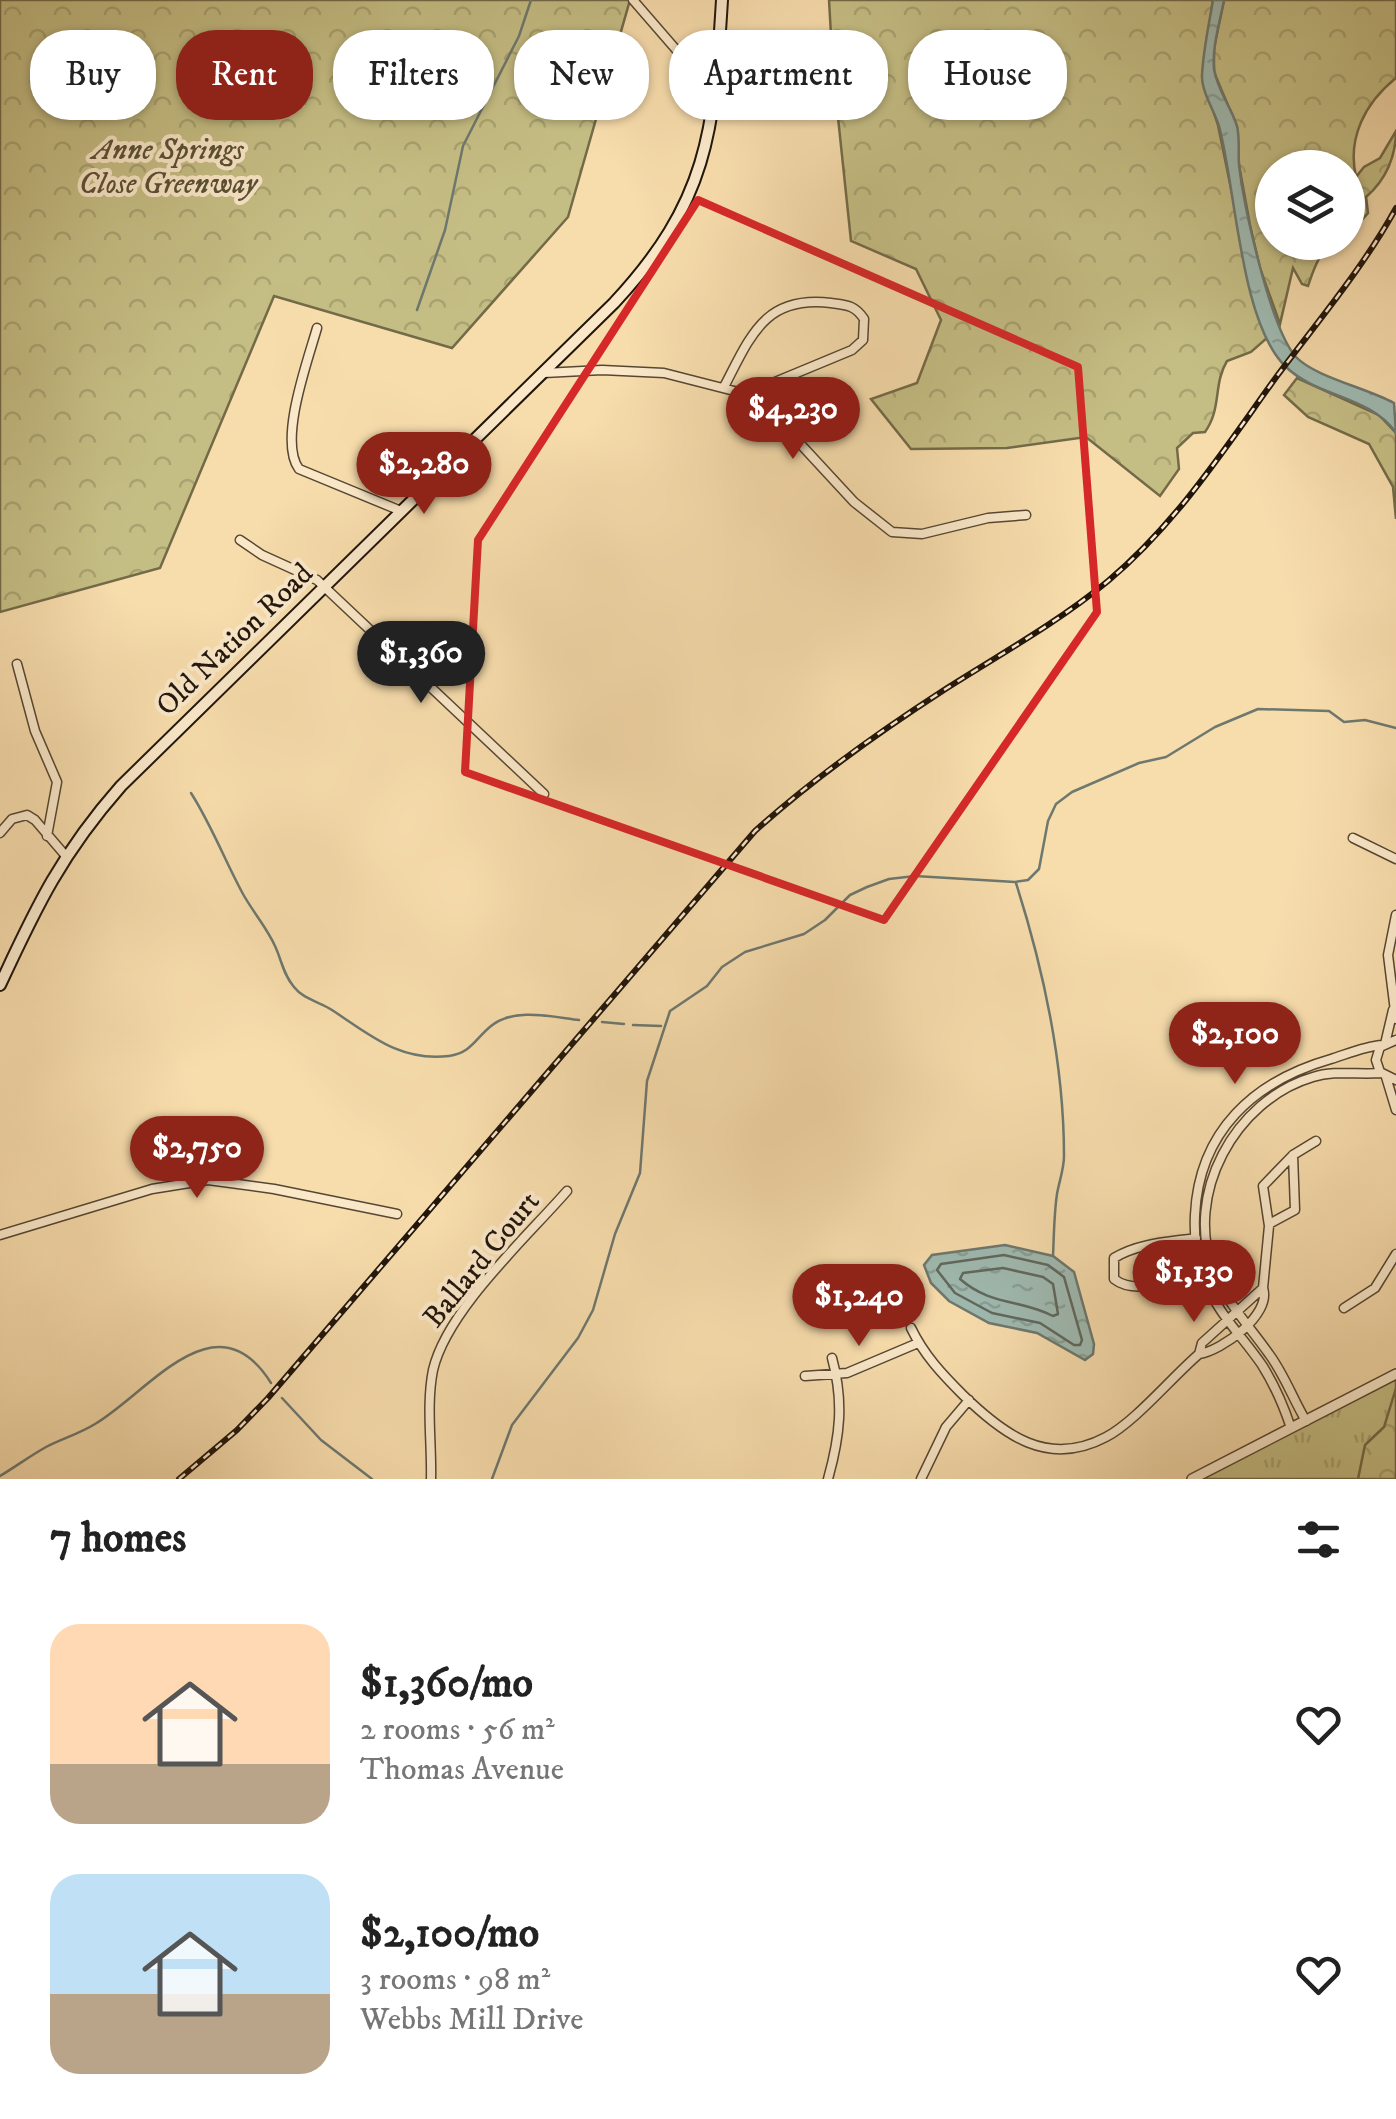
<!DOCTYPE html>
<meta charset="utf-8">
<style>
body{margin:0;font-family:"IM FELL DW Pica",serif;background:#f2f2f2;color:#222;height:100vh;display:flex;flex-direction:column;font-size:38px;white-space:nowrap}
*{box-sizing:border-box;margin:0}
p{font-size:32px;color:#767676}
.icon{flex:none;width:55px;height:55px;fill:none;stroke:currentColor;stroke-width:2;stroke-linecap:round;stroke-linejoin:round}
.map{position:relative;height:1479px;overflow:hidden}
.panel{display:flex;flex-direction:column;background:#fff;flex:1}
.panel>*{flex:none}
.hud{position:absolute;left:30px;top:30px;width:1338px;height:90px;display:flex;gap:20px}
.tools{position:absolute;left:1255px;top:150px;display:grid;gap:20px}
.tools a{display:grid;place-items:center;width:110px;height:110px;border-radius:50%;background:#fff;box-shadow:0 2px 8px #0004;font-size:50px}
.price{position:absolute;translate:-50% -85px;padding:0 22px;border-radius:35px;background:#8f2418;color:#fff;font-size:32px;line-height:65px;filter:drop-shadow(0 2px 5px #0008)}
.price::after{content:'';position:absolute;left:50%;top:60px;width:30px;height:22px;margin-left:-15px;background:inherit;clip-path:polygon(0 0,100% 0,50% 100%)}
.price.on{background:#222;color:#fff}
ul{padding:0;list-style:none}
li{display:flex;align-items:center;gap:30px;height:250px;padding:0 50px}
li span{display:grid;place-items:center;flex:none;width:280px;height:200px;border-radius:30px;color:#555}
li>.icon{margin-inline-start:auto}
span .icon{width:120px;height:120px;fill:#fffc;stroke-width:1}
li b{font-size:42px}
h2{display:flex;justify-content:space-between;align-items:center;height:120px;padding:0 50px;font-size:42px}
.chip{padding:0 35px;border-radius:40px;background:#fff;box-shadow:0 2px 8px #0004;font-size:35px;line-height:90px}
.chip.on{background:#8f2418;color:#fff}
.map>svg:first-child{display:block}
</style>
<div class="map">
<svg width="1396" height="1479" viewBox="0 0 1396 1479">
<defs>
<pattern id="grass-tufts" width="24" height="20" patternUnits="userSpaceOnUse" patternTransform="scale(2.5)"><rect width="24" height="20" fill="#c5be84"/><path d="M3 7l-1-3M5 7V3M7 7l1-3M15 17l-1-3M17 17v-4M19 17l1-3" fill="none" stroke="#a9a271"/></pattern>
<pattern id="forest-crowns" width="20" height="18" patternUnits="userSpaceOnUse" patternTransform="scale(2.5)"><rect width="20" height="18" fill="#c5be84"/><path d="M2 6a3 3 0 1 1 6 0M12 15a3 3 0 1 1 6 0" fill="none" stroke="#a9a271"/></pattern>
<pattern id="water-ripples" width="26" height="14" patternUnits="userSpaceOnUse" patternTransform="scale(2.5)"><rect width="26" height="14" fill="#9fbab1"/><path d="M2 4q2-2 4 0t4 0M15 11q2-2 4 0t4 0" fill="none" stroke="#899f97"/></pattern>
</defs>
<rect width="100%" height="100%" fill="#f7dcac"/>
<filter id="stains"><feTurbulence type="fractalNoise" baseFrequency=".002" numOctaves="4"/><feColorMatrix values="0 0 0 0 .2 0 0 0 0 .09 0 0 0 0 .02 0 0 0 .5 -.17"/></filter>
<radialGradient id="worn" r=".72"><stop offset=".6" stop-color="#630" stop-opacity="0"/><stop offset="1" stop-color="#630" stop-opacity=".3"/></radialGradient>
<!-- grass -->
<path fill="url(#grass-tufts)" stroke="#736a48" stroke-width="2.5" d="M1396,1374V1479H1192Z"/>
<!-- forest -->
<path fill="url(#forest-crowns)" stroke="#736a48" stroke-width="2.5" d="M0,0H630L568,217L452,348L274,296L160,568L0,612Z
M829,0H1213L1202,77L1218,125L1255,306L1267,338L1251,352L1227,361C1213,384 1222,408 1205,432L1193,433L1177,448L1179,469L1160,496L1086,437L1007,448L911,449L871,399L917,383L941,320L916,269L851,241L833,70Z
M1224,0H1396V78C1365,103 1347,138 1356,177L1364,167L1380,158L1396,131C1396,156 1386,180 1366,197L1368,213L1348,235V168H1272V242L1335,243C1319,251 1314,269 1308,286L1302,284L1293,268L1280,324L1260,268L1250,225L1239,165L1237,127L1214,72V48Z
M1297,378L1379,415L1396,433V519L1393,487L1369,444L1308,417L1284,395Z
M1396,1388V1479H1358L1365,1445L1384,1427Z"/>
<!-- water -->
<path fill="url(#water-ripples)" stroke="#6d786f" stroke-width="2.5" d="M1213,0H1224C1220,22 1212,46 1214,69C1217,89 1231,107 1237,126C1240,138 1238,153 1239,165C1244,206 1270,328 1296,357C1315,377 1367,388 1394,403L1396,433C1371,396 1317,397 1286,367C1240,323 1236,188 1219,126C1214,110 1202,93 1202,76C1203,51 1209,24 1213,0Z
M1005,1245L1053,1256L1074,1272L1094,1344L1093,1354L1085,1360L1037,1333L989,1323L949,1301L931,1283L924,1265L932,1255Z"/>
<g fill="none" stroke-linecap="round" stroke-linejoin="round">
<!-- shore -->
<path stroke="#60685e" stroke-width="2.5" d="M1004,1255L1048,1265L1064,1277L1082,1340L1080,1345H1074L1040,1323L992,1313L955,1293L937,1270L941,1264Z
M1003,1268L1043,1277L1053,1284L1058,1314L1053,1316C1020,1299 991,1306 960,1279L963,1273Z"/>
<!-- stream -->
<path stroke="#6d786f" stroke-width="2.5" d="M417,310L445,230L463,146L519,36L531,0
M191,793C212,826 225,861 243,894C253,912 267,928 275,946C282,961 283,974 294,987C303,999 320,1002 332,1010C370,1035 400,1062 449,1056C471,1053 475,1039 491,1026C514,1007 553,1017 579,1020
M1016,883C1044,971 1064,1063 1064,1156C1064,1169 1059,1182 1057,1194C1054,1214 1054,1235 1053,1256
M602,1022L624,1024
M633,1025L661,1026
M282,1398L321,1440L372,1479
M0,1476C15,1467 30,1456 46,1447C61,1439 79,1434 95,1424C149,1392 216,1295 271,1383
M492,1479L512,1425L578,1338L593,1310L615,1234L640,1173L647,1081L670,1011L707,986L722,967L745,952L804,934L825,920L850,895L867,887L889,879L915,876L1015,882L1028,880L1039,869L1048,821L1056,804L1072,792L1139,763L1166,757L1215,727L1258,709L1329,711L1344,722L1365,720L1396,728"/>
<defs>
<path id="minor" d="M633,0L692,68L716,81
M317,328C308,360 278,441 299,469L401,511
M544,373L602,370L664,373L746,394L768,409L854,502L892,532L922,534L988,518L1026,515
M724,387C751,335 765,295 831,303C846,305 855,305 864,319L863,340L852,350L746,394
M240,540L262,555L317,580L544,794
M17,664L35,731L57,782L47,836
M0,833L12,819L27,815L35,820L65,855
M1353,838L1396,859
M1396,915L1388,955L1396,1019
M1396,1040L1380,1047L1376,1060L1380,1072L1396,1080
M1385,1044L1393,1010
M1386,1077L1396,1110
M1269,1224L1295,1210L1293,1155
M0,1235L152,1189L208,1180L274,1189L397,1214
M1196,1238C1169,1242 1138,1243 1114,1258V1279C1137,1297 1178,1278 1204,1272
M1344,1308L1375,1288L1396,1254
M911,1328C924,1355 942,1374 963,1395C1004,1435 1048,1468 1106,1437C1135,1422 1172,1377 1199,1354L1202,1343L1263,1288
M1199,1354C1221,1351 1272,1315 1263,1288L1269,1226L1263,1186L1293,1155L1316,1141
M805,1376L847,1373L918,1343
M1306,1421C1293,1399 1284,1374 1269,1354C1250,1327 1227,1303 1214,1272C1183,1195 1235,1100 1313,1077C1335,1070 1358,1075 1381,1073
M1291,1428C1284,1407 1274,1384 1262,1365C1240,1333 1218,1315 1203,1276C1196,1256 1194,1236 1195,1215C1199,1131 1254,1081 1331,1059C1347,1054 1366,1046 1382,1045
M431,1479C432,1444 426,1405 433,1370C447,1310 526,1238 567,1191
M828,1479C840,1436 844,1402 832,1358
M921,1479L946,1427L969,1400"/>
<path id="tertiary" d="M1192,1479L1396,1374"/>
<path id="secondary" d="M0,985C37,905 62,853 121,786L614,303C708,202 714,132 722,0"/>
</defs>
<!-- minor casing -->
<use href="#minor" stroke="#564733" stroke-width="11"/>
<!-- tertiary casing -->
<use href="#tertiary" stroke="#564733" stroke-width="12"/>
<!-- secondary casing -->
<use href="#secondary" stroke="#21150b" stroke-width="14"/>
<!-- minor -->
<use href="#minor" stroke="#fae8c9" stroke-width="8"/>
<!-- tertiary -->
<use href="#tertiary" stroke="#fae8c9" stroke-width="9"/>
<!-- secondary -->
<use href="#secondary" stroke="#fae8c9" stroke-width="10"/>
<defs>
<path id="rail" d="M179,1479L237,1430L268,1398L755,831C814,778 876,734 944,690C999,655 1057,623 1108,581C1177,523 1225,448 1277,376C1318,321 1363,268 1396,208"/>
</defs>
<!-- rail casing -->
<use href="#rail" stroke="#21150b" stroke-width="6"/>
<!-- rail -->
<use href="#rail" stroke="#fae8c9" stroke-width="2.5" stroke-dasharray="8" stroke-linecap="butt"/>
</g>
<!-- marked area -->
<path fill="none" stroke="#d62828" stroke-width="8" stroke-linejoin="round" d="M698,200L1078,367L1097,612L884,920L465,772L478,540Z"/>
<g text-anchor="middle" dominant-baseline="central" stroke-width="8" stroke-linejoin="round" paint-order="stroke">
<!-- park labels -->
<g font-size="30" font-style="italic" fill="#5a5035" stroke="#fae8c9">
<text x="168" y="150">Anne Springs<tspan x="168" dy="34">Close Greenway</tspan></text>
</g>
<!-- street labels -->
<g font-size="30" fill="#21150b" stroke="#fae8c9">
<text transform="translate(235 640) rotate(-44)">Old Nation Road</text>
<text transform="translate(482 1260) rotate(-51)">Ballard Court</text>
</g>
</g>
<rect width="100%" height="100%" filter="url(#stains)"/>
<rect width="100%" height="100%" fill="url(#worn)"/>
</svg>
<div class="tools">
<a><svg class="icon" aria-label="layers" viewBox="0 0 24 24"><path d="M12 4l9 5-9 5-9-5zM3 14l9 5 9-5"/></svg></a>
</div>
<b class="price" style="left:793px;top:462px">$4,230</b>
<b class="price" style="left:424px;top:517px">$2,280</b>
<b class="price on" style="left:421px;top:706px">$1,360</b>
<b class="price" style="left:1235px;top:1087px">$2,100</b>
<b class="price" style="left:197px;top:1201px">$2,750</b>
<b class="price" style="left:1194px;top:1325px">$1,130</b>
<b class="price" style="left:859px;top:1349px">$1,240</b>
<div class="hud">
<a class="chip">Buy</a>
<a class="chip on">Rent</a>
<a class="chip">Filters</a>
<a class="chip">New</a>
<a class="chip">Apartment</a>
<a class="chip">House</a>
</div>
</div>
<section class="panel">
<h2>7 homes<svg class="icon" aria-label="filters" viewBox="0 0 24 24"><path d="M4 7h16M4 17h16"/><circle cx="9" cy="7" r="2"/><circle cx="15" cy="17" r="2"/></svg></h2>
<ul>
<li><span style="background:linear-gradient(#ffd9b3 70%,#b9a48a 0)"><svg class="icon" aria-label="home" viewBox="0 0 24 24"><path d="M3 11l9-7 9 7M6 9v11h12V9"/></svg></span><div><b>$1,360/mo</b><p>2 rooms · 56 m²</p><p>Thomas Avenue</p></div><svg class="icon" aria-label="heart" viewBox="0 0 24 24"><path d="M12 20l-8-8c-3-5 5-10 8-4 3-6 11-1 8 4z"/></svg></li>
<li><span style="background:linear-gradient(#bfe0f5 60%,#b9a48a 0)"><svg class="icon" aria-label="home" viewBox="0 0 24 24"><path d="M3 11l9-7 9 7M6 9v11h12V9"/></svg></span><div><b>$2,100/mo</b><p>3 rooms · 98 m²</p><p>Webbs Mill Drive</p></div><svg class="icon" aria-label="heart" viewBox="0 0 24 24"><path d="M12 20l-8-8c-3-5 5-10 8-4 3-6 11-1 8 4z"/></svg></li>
</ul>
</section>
